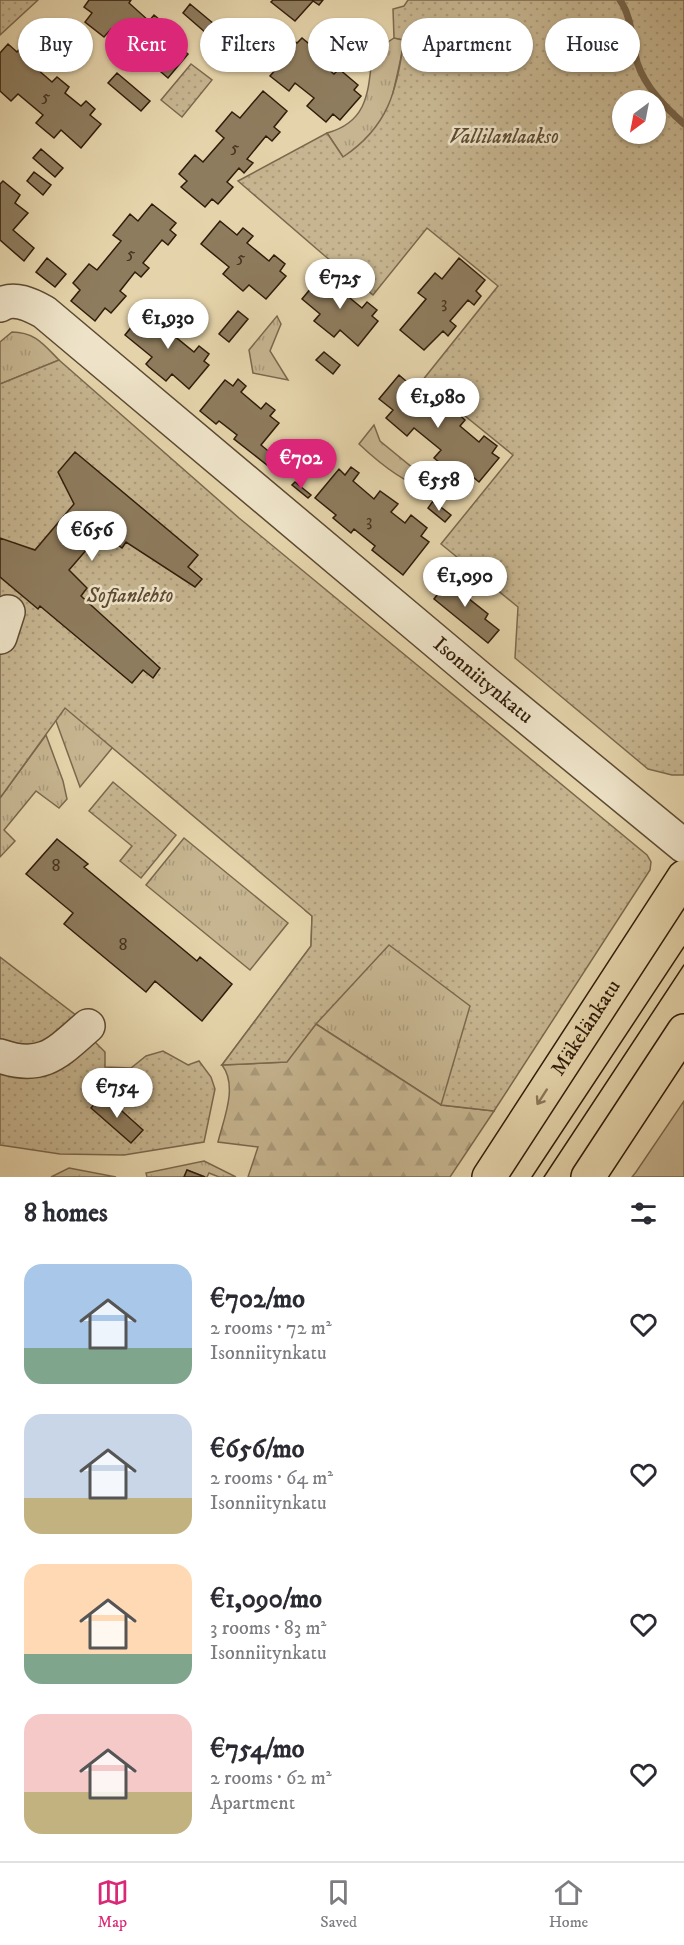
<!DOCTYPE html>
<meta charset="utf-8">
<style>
body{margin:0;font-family:"IM FELL DW Pica",serif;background:#f7f7f7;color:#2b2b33;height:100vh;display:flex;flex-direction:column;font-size:22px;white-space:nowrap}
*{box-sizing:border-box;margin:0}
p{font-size:20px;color:#7c7c81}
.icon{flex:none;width:33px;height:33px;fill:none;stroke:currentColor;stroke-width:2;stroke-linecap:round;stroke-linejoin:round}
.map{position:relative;height:1177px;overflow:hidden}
.side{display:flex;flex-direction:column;background:#fff;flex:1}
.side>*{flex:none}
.banner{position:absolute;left:18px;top:18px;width:648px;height:54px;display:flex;gap:12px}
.needle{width:39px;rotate:212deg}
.fabs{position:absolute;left:612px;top:90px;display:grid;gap:12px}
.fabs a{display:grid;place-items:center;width:54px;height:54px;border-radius:50%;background:#fff;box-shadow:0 2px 4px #0004;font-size:30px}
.price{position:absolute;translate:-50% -51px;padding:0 14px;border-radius:21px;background:#fff;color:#222;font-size:20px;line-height:39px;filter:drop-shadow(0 2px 3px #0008)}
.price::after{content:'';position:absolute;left:50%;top:36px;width:18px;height:14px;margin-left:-9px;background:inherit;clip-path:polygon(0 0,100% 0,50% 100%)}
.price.on{background:#db2777;color:#fff}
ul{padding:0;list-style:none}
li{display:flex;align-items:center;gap:18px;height:150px;padding:0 24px}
li span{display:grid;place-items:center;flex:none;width:168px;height:120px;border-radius:18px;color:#555}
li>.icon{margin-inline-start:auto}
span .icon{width:72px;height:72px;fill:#fffc;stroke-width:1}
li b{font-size:26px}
h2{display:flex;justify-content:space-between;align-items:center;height:72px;padding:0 24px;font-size:26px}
.chip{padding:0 21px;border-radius:27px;background:#fff;box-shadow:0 2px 4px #0004;font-size:21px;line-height:54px}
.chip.on{background:#db2777;color:#fff}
.dock{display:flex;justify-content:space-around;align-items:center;height:84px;border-top:2px solid #e1e1e2;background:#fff;font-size:16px;color:#7c7c81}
.dock a{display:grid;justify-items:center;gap:3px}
.dock .on{color:#db2777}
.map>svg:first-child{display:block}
</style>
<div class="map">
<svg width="684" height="1177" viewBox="0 0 684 1177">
<defs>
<pattern id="grass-tufts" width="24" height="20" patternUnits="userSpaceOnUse" patternTransform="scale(1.5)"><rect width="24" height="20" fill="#c6b590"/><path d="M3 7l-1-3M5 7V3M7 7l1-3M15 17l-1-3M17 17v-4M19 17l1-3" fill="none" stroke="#aa9b7b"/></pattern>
<pattern id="forest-firs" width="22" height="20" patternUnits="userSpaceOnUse" patternTransform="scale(1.5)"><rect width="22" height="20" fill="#c6b590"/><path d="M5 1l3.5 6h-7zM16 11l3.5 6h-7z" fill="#aa9b7b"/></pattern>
<pattern id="park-dots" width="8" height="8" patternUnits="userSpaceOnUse" patternTransform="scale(1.5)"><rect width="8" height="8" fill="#c6b590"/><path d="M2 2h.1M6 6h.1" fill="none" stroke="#aa9b7b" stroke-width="1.8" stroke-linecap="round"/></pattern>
</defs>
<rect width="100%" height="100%" fill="#e5d4ab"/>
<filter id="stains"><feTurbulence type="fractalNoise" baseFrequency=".00333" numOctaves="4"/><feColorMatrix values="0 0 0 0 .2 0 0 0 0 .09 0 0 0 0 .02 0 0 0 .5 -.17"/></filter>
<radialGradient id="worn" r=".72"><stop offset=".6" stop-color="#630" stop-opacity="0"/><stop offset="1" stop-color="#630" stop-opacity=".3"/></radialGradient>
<!-- grass -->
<path fill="url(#grass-tufts)" stroke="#7b684d" stroke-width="1.5" d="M394,38L404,40C399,74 388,107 383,141L343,157L327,133C371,121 368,87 373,49L383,53L388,42Z
M277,316L281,324L270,351L288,380L253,373L249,350Z
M12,332C35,332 44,345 59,360L0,384V342Z
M374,425L380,441L425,478L428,489C405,484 376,460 359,444Z
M36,659L150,702L80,787L56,721Z
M46,735L63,781L67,799L59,808L36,791L4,830L15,841L0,857V798Z
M184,838L288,923L250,970L146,885Z
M306,911L575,923L494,1111L441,1105L316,1024L287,1062L222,1065L311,946L312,916Z
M204,1161L236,1177H219L209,1173L207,1177H205L187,1170L184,1177H147L146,1173Z
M69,1168L116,1177H51Z"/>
<!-- forest -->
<path fill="url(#forest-firs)" stroke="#7b684d" stroke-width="1.5" d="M316,1024L441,1105L494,1111L450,1177H248L258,1147L218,1142C224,1118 238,1086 222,1065L286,1062Z"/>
<!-- park -->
<path fill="url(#park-dots)" stroke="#7b684d" stroke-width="1.5" fill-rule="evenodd" d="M0,0H38L0,35Z
M408,0H684V775H672L648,769L515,658L518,607L441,544L513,455L422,381L498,286L427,228L373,295L325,256L238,181L327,133L343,157C388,127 397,91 404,40L394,38L393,9L404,6ZM622,100H656V134H622Z
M191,64L212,80L182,117L161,100Z
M59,360L239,518L647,855L651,862L650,870L494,1111L441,1105L470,1006L389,945L316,1024L287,1062L222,1065L311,946L312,916L65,708L0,798V384Z
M113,782L176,835L141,878L120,861L132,846L89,811Z
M0,957L81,1019L32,1050L0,1043Z
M88,1035L105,1052V1067L131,1068L146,1056L163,1051L188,1065L199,1061L211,1077L215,1089L204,1142L124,1155L60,1154L0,1145V1066Z"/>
<!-- pitch -->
<path fill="#c6b590" stroke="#7b684d" stroke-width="1.5" d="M684,1101V1177H632L636,1172Z"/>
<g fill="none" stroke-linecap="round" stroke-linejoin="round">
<!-- stream -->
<path stroke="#77654a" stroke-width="7" d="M620,0C633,19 631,41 637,62C645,87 665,107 684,124"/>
</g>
<!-- building -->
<path fill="#8e7c5e" stroke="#301c0a" stroke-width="1.5" d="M89,0H131L129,3L149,21L154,15L171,29L166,35L188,54L168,78L147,60L140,68L119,50L126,42L111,29L104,37L85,22L92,13L84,7Z
M273,0H323L319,5L313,1L295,21L271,2Z
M190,4L214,24L206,33L183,13Z
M356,26L368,35L356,50L345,41Z
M284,33L297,43L302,38L320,53L316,59L334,74L339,69L358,85L354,90L361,96L340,120L333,114L326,122L307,106L314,98L295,83L289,91L270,76L277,68L264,58Z
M8,44L17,52L22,46L42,63L37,69L52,82L57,77L69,87L65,93L81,106L86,101L95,109L90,115L101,124L81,148L61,130L54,138L36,123L43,115L18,94L11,101L0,91V53Z
M117,73L150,101L141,111L108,83Z
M263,91L287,111L274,127L280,132L272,141L266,136L247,159L253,163L244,173L239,168L227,182L233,187L218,204L212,199L205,207L181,187L187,181L179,174L195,155L203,162L224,138L216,131L232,112L240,118Z
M41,149L63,168L55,177L33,158Z
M34,172L51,185L43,195L27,181Z
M3,181L20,195L15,203L28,213L13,230L34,248L24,261L0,240V184Z
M152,204L176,223L170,230L176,235L168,245L162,240L143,263L149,268L141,277L135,272L120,291L126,296L111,313L105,308L95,321L71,301L80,290L73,283L89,264L97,270L121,241L113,235L130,214L138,221Z
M220,221L237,235L243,228L253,236L247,243L269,261L274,255L285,264L280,271L286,276L266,299L249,285L243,291L223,274L229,267L201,244Z
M47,258L66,274L55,287L36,272Z
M459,258L485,280L476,291L481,296L474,305L468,300L450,321L456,326L448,336L443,331L424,350L400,330L426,299L418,293L435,273L442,279Z
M322,275L329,281L334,275L344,283L339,289L362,308L367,302L377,310L372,316L378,321L358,346L340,330L334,337L314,321L320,314L302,299Z
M145,310L162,324L166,318L177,327L172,334L194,352L199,346L209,354L204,361L209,365L189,389L172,374L166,381L149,367L146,364L152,357L125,335Z
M238,311L248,319L229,342L219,334Z
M324,352L340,365L333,374L316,360Z
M399,375L413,387L418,380L437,397L432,403L448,415L453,409L465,420L460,426L479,442L484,436L497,446L492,453L499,458L479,482L461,467L455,475L434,458L441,450L414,428L407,436L386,418L393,410L379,399Z
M238,379L246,386L241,392L261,409L266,403L275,410L270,416L279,423L261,445L284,464L277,473L234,439L237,435L219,421L216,424L200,411L225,380L233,386Z
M75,452L198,555L188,567L202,579L195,587L126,542L122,548L101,533L69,570L87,588L81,596L160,668L153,678L143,670L132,683L40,606L38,609L0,577V538L35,550L74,504L58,472Z
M351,467L359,473L353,481L374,499L380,491L398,504L391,512L405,523L411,515L427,528L421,536L429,542L403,575L372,550L375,546L354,529L351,533L333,518L336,515L315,498L339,469L345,475Z
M295,482L311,495L308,498L292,485Z
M433,501L451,515L445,522L428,508Z
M453,574L474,590L468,598L488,614L485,619L499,630L488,643L434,599Z
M57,839L88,864L84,867L197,961L200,957L232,984L202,1021L155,981L146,992L64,924L73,913L26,874Z
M103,1094L143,1130L131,1143L91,1108Z
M187,1170L205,1177H184Z"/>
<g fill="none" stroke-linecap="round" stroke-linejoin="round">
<defs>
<g id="minor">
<path id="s1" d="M0,305C14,296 31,305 44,312L483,681L684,846"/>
<path d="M0,637L8,612"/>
<path d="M0,1056C43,1071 58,1052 88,1026"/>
</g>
<g id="major">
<path id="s2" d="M489,1177L684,877"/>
<path d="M588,1177L684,1031"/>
</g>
</defs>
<!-- minor casing -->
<use href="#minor" stroke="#5d4a32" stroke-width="36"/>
<!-- major casing -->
<use href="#major" stroke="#301c0a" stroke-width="36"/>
<!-- minor -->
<use href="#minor" stroke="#eee3c8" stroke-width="33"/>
<!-- major -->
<use href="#major" stroke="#e5d4ab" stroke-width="33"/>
<!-- tram -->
<path stroke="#301c0a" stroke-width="1.5" d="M532,1177L684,947
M544,1177L684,965"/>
</g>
<!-- one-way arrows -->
<defs><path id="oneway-shaft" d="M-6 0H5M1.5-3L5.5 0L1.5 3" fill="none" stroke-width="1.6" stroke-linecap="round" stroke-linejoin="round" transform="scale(1.5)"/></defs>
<use stroke="#8a785a" href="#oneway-shaft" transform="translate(542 1097) rotate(123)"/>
<g text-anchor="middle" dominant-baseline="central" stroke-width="5" stroke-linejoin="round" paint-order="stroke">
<!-- number labels -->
<g font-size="18" fill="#48341f">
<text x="46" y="97">5</text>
<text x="235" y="148">5</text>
<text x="131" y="254">5</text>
<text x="241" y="258">5</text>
<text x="444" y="303">3</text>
<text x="369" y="521">3</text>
<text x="56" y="866">8</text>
<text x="123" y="945">8</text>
</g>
<!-- park labels -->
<g font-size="21" font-style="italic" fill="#5d4a32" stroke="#eee3c8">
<text x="504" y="137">Vallilanlaakso</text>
<text x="130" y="596">Sofianlehto</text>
</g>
<!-- street labels -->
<g font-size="21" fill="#301c0a" stroke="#eee3c8">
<text stroke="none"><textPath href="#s1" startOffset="620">Isonniitynkatu</textPath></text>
<text stroke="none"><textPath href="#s2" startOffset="178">Mäkelänkatu</textPath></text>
</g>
</g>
<rect width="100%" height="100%" filter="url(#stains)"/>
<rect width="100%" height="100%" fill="url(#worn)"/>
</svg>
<div class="fabs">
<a><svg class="needle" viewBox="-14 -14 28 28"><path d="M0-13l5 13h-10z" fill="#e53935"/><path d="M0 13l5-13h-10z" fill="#7c7c81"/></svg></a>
</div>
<b class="price" style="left:340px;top:310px">€725</b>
<b class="price" style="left:168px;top:350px">€1,930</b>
<b class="price" style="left:438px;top:429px">€1,980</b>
<b class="price on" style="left:301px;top:490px">€702</b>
<b class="price" style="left:439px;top:512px">€558</b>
<b class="price" style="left:92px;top:562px">€656</b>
<b class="price" style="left:465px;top:608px">€1,090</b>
<b class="price" style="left:117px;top:1119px">€754</b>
<div class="banner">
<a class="chip">Buy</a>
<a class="chip on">Rent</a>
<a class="chip">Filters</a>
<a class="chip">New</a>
<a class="chip">Apartment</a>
<a class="chip">House</a>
</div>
</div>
<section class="side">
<h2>8 homes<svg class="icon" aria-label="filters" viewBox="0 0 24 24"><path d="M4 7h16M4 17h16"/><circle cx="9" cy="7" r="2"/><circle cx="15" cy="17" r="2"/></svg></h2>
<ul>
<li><span style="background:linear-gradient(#a9c7e8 70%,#7fa58c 0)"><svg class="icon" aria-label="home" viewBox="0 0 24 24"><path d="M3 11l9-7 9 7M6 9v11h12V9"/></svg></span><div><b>€702/mo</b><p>2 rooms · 72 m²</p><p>Isonniitynkatu</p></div><svg class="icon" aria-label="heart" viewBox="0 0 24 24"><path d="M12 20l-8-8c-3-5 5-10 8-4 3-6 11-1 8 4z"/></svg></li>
<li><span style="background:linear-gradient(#c9d6e8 70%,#c2b280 0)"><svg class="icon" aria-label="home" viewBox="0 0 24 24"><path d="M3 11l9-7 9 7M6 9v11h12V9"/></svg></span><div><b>€656/mo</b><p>2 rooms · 64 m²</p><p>Isonniitynkatu</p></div><svg class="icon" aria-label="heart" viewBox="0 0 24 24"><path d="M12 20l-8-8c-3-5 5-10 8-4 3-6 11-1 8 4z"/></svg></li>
<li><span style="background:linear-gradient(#ffd9b3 75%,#7fa58c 0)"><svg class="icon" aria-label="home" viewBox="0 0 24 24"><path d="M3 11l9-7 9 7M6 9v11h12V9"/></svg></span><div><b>€1,090/mo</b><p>3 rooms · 83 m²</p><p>Isonniitynkatu</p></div><svg class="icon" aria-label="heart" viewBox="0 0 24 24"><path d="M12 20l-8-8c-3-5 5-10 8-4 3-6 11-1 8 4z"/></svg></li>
<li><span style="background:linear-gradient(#f6c9c9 65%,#c2b280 0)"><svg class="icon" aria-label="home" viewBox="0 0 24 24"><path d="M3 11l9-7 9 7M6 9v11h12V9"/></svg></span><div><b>€754/mo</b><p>2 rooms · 62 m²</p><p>Apartment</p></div><svg class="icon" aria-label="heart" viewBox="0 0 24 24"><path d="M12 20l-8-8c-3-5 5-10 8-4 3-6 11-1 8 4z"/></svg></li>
</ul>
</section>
<nav class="dock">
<a class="on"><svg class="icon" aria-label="map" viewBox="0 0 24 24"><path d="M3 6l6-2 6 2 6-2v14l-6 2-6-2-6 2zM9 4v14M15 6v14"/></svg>Map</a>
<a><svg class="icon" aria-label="saved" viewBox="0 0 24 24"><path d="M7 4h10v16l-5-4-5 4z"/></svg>Saved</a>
<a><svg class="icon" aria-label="home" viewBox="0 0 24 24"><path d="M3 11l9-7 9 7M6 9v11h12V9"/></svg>Home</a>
</nav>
